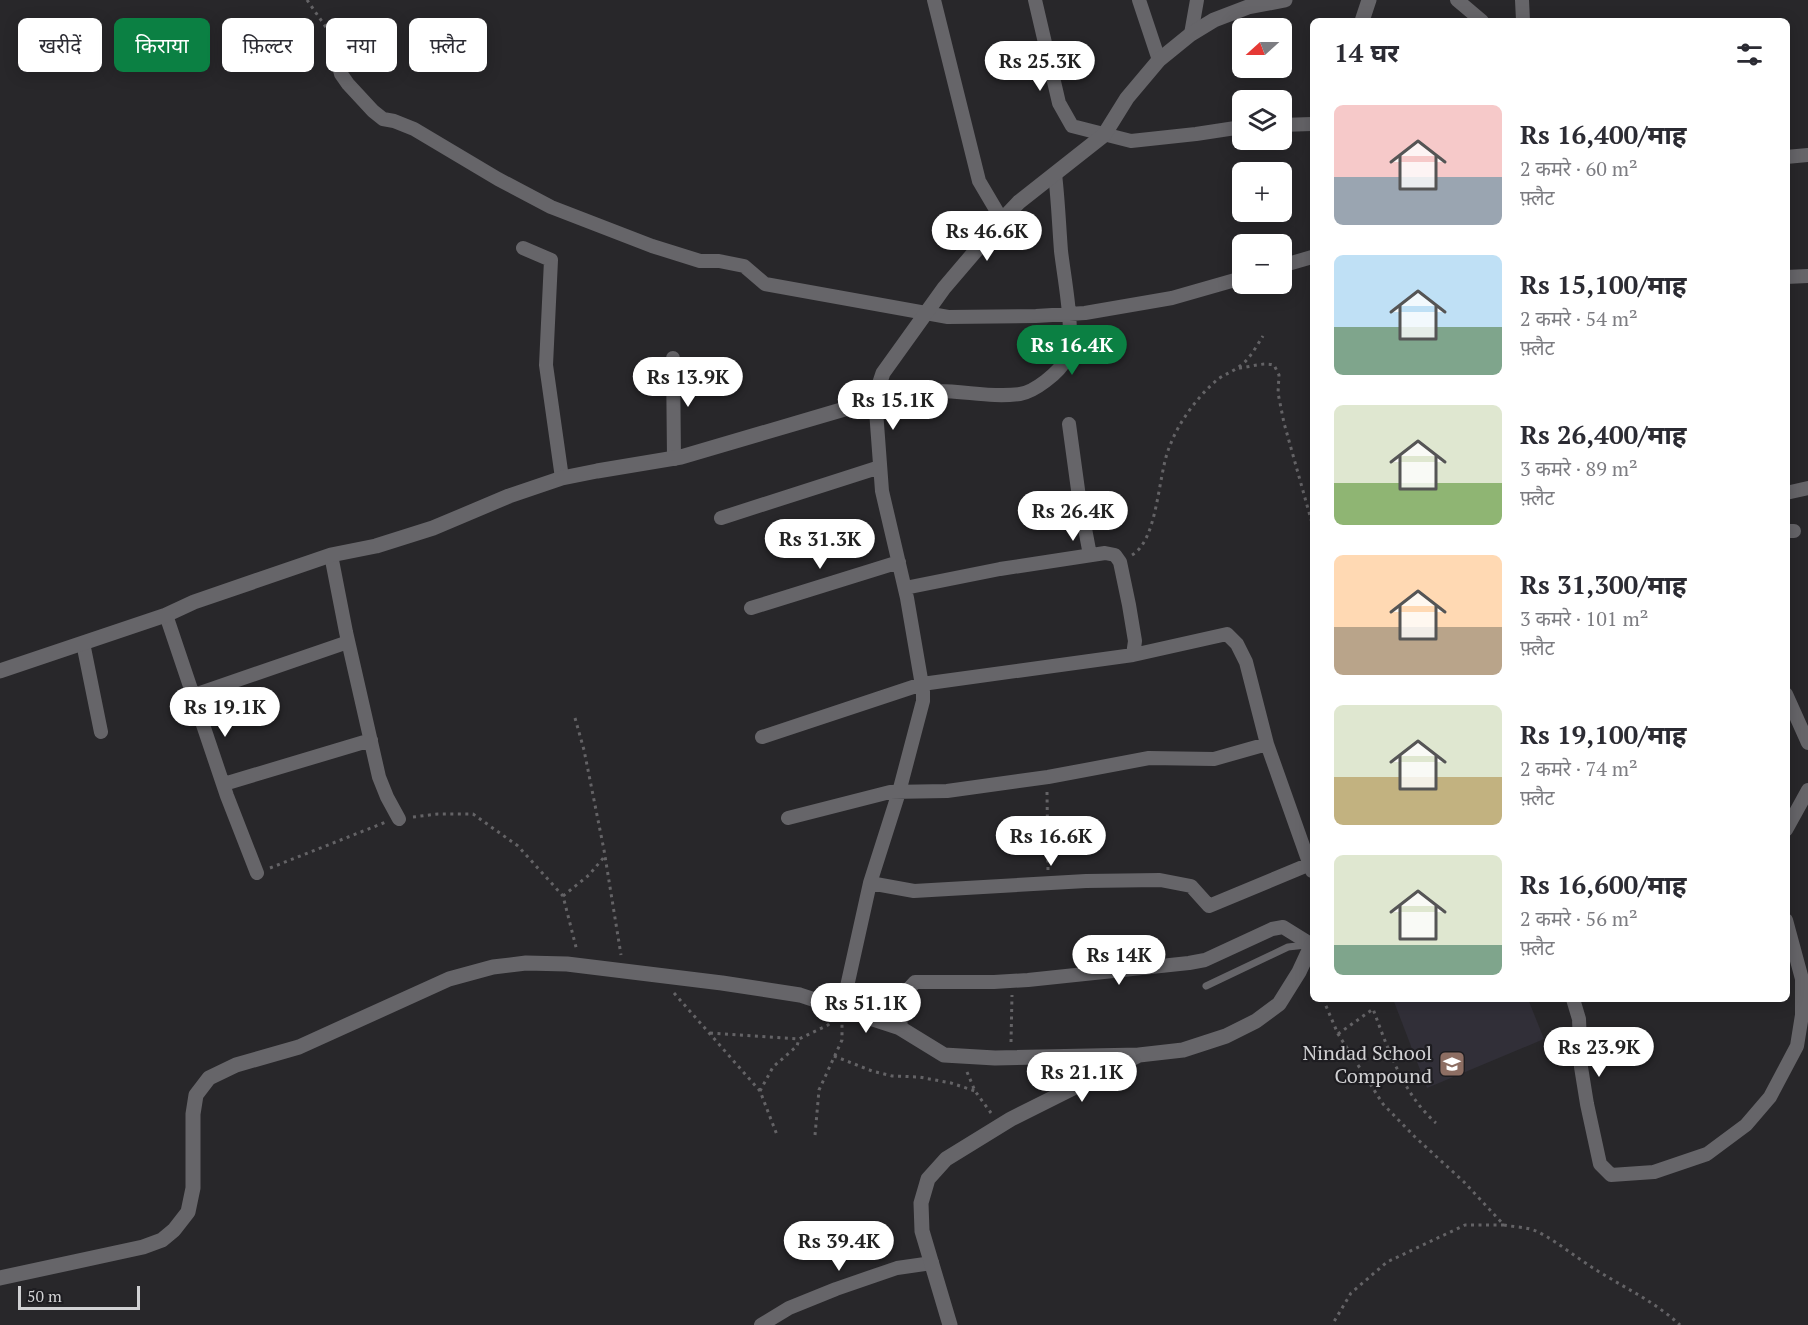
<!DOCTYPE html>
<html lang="hi">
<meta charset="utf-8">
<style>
body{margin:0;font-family:"PT Serif","Noto Sans Devanagari",serif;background:#f7f7f7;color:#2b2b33;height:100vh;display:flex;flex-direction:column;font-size:22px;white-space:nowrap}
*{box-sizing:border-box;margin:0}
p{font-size:20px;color:#7c7c81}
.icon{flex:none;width:33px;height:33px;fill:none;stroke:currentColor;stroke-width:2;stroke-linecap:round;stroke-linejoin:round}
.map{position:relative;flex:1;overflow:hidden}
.panel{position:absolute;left:1310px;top:18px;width:480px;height:984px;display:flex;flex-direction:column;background:#fff;border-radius:9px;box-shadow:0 3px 15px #0003}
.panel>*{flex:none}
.guide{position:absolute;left:18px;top:18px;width:570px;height:54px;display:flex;gap:12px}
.needle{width:39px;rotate:249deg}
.fabs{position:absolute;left:1232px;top:18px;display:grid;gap:12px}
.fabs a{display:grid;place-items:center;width:60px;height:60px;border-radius:9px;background:#fff;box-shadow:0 3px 15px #0003;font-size:30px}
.scale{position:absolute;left:18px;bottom:15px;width:122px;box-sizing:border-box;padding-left:6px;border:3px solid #d1d1d3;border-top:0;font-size:16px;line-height:21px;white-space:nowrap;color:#d1d1d3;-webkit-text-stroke:4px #1e1d21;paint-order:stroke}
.price{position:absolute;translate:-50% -51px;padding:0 14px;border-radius:21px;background:#fff;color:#222;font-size:20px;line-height:39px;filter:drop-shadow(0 2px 3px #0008)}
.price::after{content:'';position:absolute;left:50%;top:36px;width:18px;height:14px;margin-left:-9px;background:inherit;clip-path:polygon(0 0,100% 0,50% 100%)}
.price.on{background:#0b8043;color:#fff}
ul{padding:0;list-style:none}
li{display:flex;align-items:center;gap:18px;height:150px;padding:0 24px}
li span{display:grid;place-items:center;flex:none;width:168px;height:120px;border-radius:9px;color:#555}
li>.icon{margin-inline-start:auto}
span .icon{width:72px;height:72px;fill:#fffc;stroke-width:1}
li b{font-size:26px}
h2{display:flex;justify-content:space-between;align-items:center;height:72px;padding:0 24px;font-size:26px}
.tag{padding:0 21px;border-radius:9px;background:#fff;box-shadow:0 3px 15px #0003;font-size:21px;line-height:54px}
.tag.on{background:#0b8043;color:#fff}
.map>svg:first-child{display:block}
</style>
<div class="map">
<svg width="1808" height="1325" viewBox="0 0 1808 1325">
<rect width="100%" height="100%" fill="#28272a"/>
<!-- built -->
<path fill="#312f38" d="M1393,999H1528L1544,1039L1427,1088Z"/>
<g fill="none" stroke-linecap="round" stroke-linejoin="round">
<!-- path -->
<path stroke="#646366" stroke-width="3" stroke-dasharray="3 4.5" stroke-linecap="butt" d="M307,0L330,33
M1239,368C1251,367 1263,362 1274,365L1279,375L1278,393L1284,423L1312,523
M1132,555C1158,540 1158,475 1169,448C1178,423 1197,397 1217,380C1223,375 1230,373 1237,368C1248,362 1256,347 1263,336
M575,718L584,750L604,850L621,955
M1047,792L1048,870
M413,817L438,814H473L518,846L563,896L577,951
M270,868L386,822
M563,896L589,875L605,856
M674,993L760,1091L777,1135
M1323,999L1338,1034L1383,1104L1414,1136L1464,1182L1504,1225H1465L1387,1262L1351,1293L1332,1325
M710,1033L799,1039L828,1025L831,1022
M1338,1034L1373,1009C1388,1049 1403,1094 1436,1123
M1011,1042L1012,995
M834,1056L872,1071L892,1076L919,1077L951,1083L975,1091
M967,1072L975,1091L991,1113
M760,1091L773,1067L797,1046L799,1039
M815,1135L819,1090L842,1040V1023
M1504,1225C1514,1227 1527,1227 1536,1231C1555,1240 1570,1253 1587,1264C1618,1285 1652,1299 1680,1325"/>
<!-- service -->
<path stroke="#666569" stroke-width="7" d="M1206,986L1288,947L1306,945"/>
<!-- minor -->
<path stroke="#666569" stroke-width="14" d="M934,0L979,181L1002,220
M1035,0L1059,103L1072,126L1131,141L1196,134L1242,127
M1139,0L1159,60
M1457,0L1482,21
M1522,0L1523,21
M1191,34L1197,0
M337,44L338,63L341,74L348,84L373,111L383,119L394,121L414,129L498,179L551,207L652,246L700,261H719L744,266L765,284L948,317L1036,316L1085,313L1172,298L1242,278
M1281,125L1312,124
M1786,157L1808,155
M523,248L551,260L546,365L562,478
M1281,266L1312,257
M1786,277L1808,276
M673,358L674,459
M1069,424L1079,497L1090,555
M1786,493L1808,488
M721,518L880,467
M1786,531H1794
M331,555L346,632L379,777L387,797L399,819
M905,588L1000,569L1105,553L1115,555L1120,562L1129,605L1135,641L1133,655
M751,608L899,562
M166,615L227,796L257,873
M83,643L101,732
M1786,694L1808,743
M194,695L348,642
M762,737L922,684L1133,655L1227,634L1237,644L1246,662L1267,744
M224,784L371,740
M788,818L890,792L947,791L1048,777L1149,758L1214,759L1267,744L1312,871
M1786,830L1808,790
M870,883L914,891L1086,881L1160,880L1191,886L1209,906L1310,864
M1573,999L1579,1019L1581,1067L1587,1104L1600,1164L1611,1175L1654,1172L1707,1154L1746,1125L1770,1097L1797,1046L1802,1015V979L1786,920
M842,1009L870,883L899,792L923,701V691L907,598L882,491L875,397C895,395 917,391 938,391C966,391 992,398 1020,394C1034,392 1059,373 1066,359C1076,336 1064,278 1061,251C1059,225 1058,199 1055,174
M900,1028L903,995L915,982H994L1028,980L1189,963L1205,960L1272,929L1283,927L1312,945
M761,1325L789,1308L836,1289L897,1268L932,1263"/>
<!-- tertiary -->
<path stroke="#666569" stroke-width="15" d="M1362,21L1369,0
M0,671L166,615L194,602L331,555L376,546L433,528L509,496L562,478L597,471L681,457L848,408L875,397L883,373L944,288L1002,220L1019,202L1104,135L1127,98L1159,60L1191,34L1214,20L1248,7L1285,0
M0,1278L143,1247L162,1240L174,1230L188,1212L193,1188V1114L196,1095L209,1078L236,1065L299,1047L449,979L493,967L526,963L567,964L722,983L800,995L900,1028L944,1055L995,1058L1139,1055
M950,1325L922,1231L921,1203L928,1179L946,1159L1011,1119L1139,1055L1183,1050L1226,1036L1256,1021L1279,1004L1299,972L1312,944"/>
</g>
<!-- icons -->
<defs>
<symbol id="school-square" viewBox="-11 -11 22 22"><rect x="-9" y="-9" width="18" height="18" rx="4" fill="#8d6e63" stroke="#1e1d21"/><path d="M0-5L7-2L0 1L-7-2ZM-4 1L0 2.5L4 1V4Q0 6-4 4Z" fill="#fff"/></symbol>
</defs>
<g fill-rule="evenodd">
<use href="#school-square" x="1437" y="1049" width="30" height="30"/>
</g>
<g text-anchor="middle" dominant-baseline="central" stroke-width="4.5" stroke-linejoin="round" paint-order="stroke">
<!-- poi labels -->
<g font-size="20" fill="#d1d1d3" stroke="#1e1d21" text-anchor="end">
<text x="1432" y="1052">Nindad School<tspan x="1432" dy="23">Compound</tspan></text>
</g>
</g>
</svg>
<div class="fabs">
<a><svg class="needle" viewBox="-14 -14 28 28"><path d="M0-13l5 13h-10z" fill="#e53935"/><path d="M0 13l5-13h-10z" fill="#7c7c81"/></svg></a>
<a><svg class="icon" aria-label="layers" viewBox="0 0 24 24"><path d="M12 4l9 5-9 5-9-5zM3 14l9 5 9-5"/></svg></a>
<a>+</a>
<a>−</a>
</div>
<div class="scale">50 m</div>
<b class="price" style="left:1040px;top:92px">Rs 25.3K</b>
<b class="price" style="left:987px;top:262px">Rs 46.6K</b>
<b class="price on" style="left:1072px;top:376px">Rs 16.4K</b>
<b class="price" style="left:688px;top:408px">Rs 13.9K</b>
<b class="price" style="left:893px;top:431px">Rs 15.1K</b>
<b class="price" style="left:1073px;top:542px">Rs 26.4K</b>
<b class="price" style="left:820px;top:570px">Rs 31.3K</b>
<b class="price" style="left:225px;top:738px">Rs 19.1K</b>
<b class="price" style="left:1051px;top:867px">Rs 16.6K</b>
<b class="price" style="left:1119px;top:986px">Rs 14K</b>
<b class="price" style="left:866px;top:1034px">Rs 51.1K</b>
<b class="price" style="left:1599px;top:1078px">Rs 23.9K</b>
<b class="price" style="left:1082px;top:1103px">Rs 21.1K</b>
<b class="price" style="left:839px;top:1272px">Rs 39.4K</b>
<div class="guide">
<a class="tag">खरीदें</a>
<a class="tag on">किराया</a>
<a class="tag">फ़िल्टर</a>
<a class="tag">नया</a>
<a class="tag">फ़्लैट</a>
</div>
<section class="panel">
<h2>14 घर<svg class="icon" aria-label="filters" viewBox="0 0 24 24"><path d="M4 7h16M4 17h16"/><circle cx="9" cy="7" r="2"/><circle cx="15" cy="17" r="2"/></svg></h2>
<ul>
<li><span style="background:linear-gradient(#f6c9c9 60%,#9aa5b1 0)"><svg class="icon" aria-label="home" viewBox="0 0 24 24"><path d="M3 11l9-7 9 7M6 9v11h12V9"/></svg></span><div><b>Rs 16,400/माह</b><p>2 कमरे · 60 m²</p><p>फ़्लैट</p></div></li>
<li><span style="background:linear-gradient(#bfe0f5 60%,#7fa58c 0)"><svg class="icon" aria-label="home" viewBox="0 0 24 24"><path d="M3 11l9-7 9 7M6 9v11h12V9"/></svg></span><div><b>Rs 15,100/माह</b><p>2 कमरे · 54 m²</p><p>फ़्लैट</p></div></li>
<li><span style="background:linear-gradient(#dfe7d0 65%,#8fb573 0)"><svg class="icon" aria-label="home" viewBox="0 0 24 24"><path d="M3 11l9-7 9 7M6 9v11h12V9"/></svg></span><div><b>Rs 26,400/माह</b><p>3 कमरे · 89 m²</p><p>फ़्लैट</p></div></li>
<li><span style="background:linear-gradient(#ffd9b3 60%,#b9a48a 0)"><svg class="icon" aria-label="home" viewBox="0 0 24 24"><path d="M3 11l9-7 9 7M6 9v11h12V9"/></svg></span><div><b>Rs 31,300/माह</b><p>3 कमरे · 101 m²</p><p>फ़्लैट</p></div></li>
<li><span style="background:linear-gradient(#dfe7d0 60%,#c2b280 0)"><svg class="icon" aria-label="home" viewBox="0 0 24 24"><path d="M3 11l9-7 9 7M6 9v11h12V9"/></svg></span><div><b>Rs 19,100/माह</b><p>2 कमरे · 74 m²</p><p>फ़्लैट</p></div></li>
<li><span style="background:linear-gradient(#dfe7d0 75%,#7fa58c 0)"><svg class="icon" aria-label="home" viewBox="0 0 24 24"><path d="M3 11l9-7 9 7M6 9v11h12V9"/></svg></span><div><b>Rs 16,600/माह</b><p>2 कमरे · 56 m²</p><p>फ़्लैट</p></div></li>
</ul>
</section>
</div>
